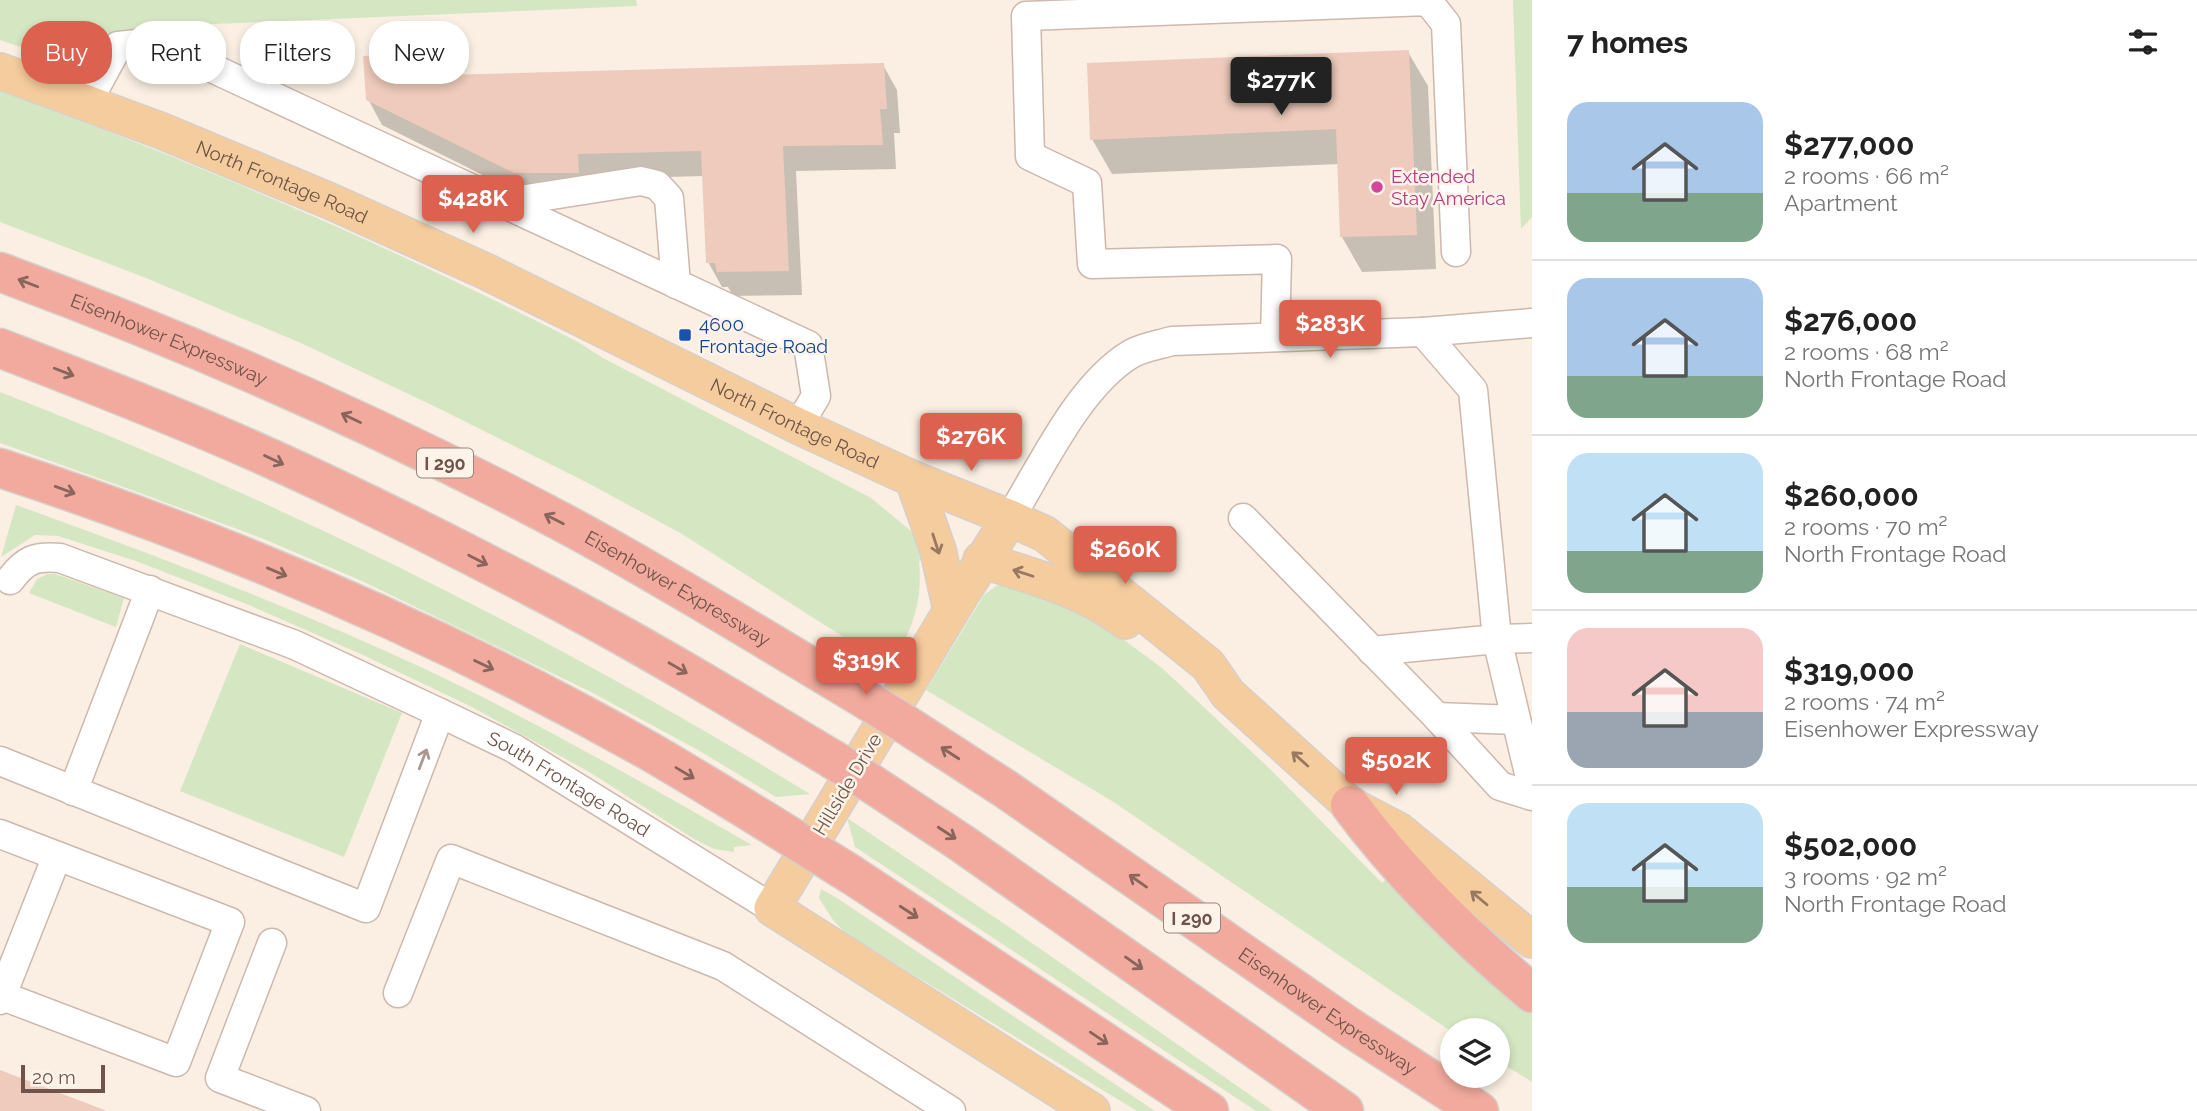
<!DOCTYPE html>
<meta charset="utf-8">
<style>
body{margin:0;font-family:Raleway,sans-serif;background:#f6f6f6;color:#222;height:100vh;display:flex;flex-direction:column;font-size:26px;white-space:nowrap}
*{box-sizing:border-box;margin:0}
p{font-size:23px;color:#767676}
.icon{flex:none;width:38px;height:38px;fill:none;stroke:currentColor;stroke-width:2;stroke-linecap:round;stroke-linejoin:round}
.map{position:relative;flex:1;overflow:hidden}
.panel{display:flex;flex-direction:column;background:#fff;width:665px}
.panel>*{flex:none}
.hud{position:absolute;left:21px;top:21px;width:665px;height:63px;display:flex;gap:14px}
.buttons{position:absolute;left:1440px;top:1018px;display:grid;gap:14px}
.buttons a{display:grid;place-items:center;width:70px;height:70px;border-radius:50%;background:#fff;box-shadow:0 4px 10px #0003;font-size:35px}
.scale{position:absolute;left:21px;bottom:18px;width:84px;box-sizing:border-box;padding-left:7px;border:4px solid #70544a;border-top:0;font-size:19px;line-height:24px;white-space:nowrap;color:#70544a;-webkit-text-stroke:5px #fef3e8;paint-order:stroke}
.price{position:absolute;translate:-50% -60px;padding:0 16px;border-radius:7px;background:#dd614f;color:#fff;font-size:23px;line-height:46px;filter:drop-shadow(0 2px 4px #0008)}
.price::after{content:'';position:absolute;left:50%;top:42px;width:21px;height:16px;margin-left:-10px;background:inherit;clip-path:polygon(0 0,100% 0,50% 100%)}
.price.current{background:#222;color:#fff}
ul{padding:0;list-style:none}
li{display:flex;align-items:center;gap:21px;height:175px;padding:0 35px}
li+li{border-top:2px solid #e0e0e0}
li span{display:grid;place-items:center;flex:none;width:196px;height:140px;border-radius:21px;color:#555}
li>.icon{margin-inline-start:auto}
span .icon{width:84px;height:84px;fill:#fffc;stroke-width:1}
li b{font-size:30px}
h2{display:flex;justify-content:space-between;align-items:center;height:84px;padding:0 35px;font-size:30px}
.chip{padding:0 24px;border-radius:28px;background:#fff;box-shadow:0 4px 10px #0003;font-size:24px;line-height:63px}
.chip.current{background:#dd614f;color:#fff}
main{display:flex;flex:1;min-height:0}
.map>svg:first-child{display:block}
</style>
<main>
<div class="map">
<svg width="1532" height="1111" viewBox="0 0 1532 1111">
<rect width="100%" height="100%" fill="#faefe2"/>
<!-- green -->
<path fill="#d4e6c2" d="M0,0H636L637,6L142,27L118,34L90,71L0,40Z
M1513,0H1532V217L1521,229Z
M0,91C198,162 391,247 578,342L603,358L871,498L917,536L927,559L919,561C923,606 911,628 892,668L682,534L588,483L440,409L301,343L146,278L0,222Z
M0,392C283,502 552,636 810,794L776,797L698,750L591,692L364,582L264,539L129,489L0,443Z
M16,505C155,555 292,607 425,669C537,722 645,784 752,845L734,847V852L714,849L694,839L591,773L472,707L363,655L249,605L136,561L58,536L35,535L1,557Z
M48,574H55L124,598L116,627L29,593L37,579Z
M1005,584L1081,614L1109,629L1162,668L1271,770L1382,883L1385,880L1453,945L1532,1014V1082L1498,1061V1031L1452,1032L1112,801L926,690L984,595L996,586Z
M240,644L402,713L344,857L180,791Z
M847,818L1009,927L1273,1111H1256L855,847Z
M821,889L837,898L1155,1111H1137L845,933L833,920L819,898Z"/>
<!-- shadow -->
<path fill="#0003" d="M1408,52L1428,86L1436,269L1362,272L1342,237L1339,164L1112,174L1092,139Z
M403,56L416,78L883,65L897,90L900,133H894L896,169L796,171L802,295L733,296L728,287H722L708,262L704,176L591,179L529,198L382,125L368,99Z"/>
<!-- building -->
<path fill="#eecbbc" d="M1409,50L1417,235L1340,237L1336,129L1090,140L1087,63Z
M404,54L406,76L884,63L887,109H880L883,145L783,146L789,271L717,272L715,263H706L701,151L578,154L579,173H514L366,100L363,56Z
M0,1070L107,1111H0Z"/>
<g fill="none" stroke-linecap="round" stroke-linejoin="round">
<defs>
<g id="minor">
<path d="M87,103L118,46L156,42L808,345L816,396L798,426"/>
<path d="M501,203L641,181L657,185L669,198L676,284"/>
<path d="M1423,332L1532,323"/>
<path d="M1275,337L1277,259L1092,264L1087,183L1030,156L1026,16L1428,1L1446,24L1456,252"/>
<path d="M1010,518C1042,466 1079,385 1131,354C1143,347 1159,345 1172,341L1423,332L1473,390L1497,639L1372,651"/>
<path d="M1243,518L1437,717L1516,720"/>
<path id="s1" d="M10,580C25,560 34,556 60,558L295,645L440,713L513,748L772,908"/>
<path d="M1532,638L1497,639L1532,786"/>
<path d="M1437,717L1500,786L1532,796"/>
<path d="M0,761L366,908L440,713"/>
<path d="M73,791L150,590"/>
<path d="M0,834L230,922L176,1062L0,995"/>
<path d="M272,943L220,1078L306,1111"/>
<path d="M398,993L451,859L723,966L951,1111"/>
<path d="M0,1000L57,856"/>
</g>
<g id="major">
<path id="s2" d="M0,71L162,131L332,202L485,271L798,426L913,479L1010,518L1045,534L1208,665L1228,694L1350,805L1398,830L1532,940"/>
<path d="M913,479L938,550L951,610"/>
<path d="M1010,518L962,593L772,908L1092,1111"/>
<path d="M981,560C1031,576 1084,589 1125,621"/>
</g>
<g id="highway">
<path id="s3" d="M0,272C197,345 390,430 575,529C674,583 771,643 868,701"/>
<path d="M0,348C85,381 171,414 254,451C349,493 442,540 534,588C636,641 734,700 832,759"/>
<path d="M0,468C224,541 444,635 649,751C687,773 724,796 762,819"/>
<path id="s4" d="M905,724L1004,788L1351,1028L1479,1111"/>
<path d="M869,782L960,842L1344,1111"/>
<path d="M1350,805C1402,875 1465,937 1532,993"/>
<path d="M852,875L1209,1111"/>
</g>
</defs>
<!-- minor casing -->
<use href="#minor" stroke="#cdb8ad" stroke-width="31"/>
<!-- major casing -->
<use href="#major" stroke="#d7cfcc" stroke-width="38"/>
<!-- highway casing -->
<use href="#highway" stroke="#d7cfcc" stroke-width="41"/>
<!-- minor -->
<use href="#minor" stroke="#fff" stroke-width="28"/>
<!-- major -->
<use href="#major" stroke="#f5cc9e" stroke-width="35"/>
<!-- highway -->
<use href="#highway" stroke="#f1aa9d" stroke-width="38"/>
<defs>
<path id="highway-bridge" d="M868,701L905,724
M832,759L869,782
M762,819L852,875"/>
</defs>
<!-- highway-bridge casing -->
<use href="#highway-bridge" stroke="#d7cfcc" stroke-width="41" stroke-linecap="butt"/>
<!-- highway-bridge -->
<use href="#highway-bridge" stroke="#f1aa9d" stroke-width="38"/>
</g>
<!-- one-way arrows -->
<defs><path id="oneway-shaft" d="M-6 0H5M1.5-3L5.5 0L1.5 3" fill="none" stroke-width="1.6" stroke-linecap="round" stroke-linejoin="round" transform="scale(1.75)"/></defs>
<g stroke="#8a655b">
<use href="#oneway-shaft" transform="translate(28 283) rotate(-159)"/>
<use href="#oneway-shaft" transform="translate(64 372) rotate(21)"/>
<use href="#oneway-shaft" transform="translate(351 418) rotate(-154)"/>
<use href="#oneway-shaft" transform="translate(274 460) rotate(25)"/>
<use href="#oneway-shaft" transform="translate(65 490) rotate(20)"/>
<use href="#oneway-shaft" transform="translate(554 519) rotate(-153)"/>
<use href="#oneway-shaft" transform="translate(478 560) rotate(27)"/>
<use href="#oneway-shaft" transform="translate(277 572) rotate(23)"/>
<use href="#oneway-shaft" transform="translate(484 665) rotate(26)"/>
<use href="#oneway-shaft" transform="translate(678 668) rotate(30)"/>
<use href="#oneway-shaft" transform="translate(950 753) rotate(-147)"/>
<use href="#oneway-shaft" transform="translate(685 773) rotate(31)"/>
<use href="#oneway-shaft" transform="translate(947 833) rotate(33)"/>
<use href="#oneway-shaft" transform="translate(1138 881) rotate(-145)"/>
<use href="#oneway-shaft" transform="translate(909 912) rotate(33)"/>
<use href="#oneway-shaft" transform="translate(1134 963) rotate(35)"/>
<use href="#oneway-shaft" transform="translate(1099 1038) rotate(34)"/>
</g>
<g stroke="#987863">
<use href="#oneway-shaft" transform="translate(936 544) rotate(72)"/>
<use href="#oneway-shaft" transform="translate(1023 573) rotate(-162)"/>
<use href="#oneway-shaft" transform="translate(1300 759) rotate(-138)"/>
<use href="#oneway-shaft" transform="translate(1479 898) rotate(-140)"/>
</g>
<use stroke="#a99892" href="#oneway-shaft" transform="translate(423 759) rotate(-69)"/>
<!-- markers -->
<circle fill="#d1479c" stroke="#fef3e8" stroke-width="2.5" cx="1377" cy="187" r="7"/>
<rect fill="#1a4fb4" stroke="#fef3e8" stroke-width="2.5" x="678" y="328" width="14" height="14" rx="3.5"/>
<g text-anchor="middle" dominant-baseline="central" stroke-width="5" stroke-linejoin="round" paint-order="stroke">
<!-- shield labels -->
<g fill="#fef3e8" stroke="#9b8479" stroke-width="2">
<rect x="417" y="448.5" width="56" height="29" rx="5"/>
<rect x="1164" y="903.5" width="56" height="29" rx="5"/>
</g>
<g font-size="18" font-weight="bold" fill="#70544a">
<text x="445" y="463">I 290</text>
<text x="1192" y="918">I 290</text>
</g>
<!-- hotel labels -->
<g font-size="19" fill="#b23c85" stroke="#fef3e8" text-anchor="start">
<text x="1391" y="176">Extended<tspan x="1391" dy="22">Stay America</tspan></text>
</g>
<!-- street labels -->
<g font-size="19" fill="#70544a" stroke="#fef3e8">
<text stroke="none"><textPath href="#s2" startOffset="303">North Frontage Road</textPath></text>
<text stroke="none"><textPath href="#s3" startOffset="182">Eisenhower Expressway</textPath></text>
<text stroke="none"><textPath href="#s2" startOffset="870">North Frontage Road</textPath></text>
<text stroke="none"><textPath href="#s3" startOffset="749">Eisenhower Expressway</textPath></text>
<text transform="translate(847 784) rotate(-59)">Hillside Drive</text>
<text stroke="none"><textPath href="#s1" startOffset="616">South Frontage Road</textPath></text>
<text stroke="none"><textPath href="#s4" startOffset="511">Eisenhower Expressway</textPath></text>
</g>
<!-- transit labels -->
<g font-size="19" fill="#164399" stroke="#fef3e8" text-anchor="start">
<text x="699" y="324">4600<tspan x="699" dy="22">Frontage Road</tspan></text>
</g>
</g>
</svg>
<div class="buttons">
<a><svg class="icon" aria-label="layers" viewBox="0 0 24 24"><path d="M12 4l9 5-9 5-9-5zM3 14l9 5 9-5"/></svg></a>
</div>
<div class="scale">20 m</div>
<b class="price current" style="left:1281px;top:117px">$277K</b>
<b class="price" style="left:473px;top:235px">$428K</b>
<b class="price" style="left:1330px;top:360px">$283K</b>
<b class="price" style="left:971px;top:473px">$276K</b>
<b class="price" style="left:1125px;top:586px">$260K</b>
<b class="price" style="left:866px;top:697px">$319K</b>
<b class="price" style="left:1396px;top:797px">$502K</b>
<div class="hud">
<a class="chip current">Buy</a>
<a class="chip">Rent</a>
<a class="chip">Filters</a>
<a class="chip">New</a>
</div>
</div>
<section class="panel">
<h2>7 homes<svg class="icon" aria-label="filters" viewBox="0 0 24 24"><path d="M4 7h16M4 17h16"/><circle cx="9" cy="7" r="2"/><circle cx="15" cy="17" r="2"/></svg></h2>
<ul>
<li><span style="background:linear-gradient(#a9c7e8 65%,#7fa58c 0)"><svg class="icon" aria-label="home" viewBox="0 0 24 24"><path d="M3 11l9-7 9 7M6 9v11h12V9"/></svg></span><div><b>$277,000</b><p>2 rooms · 66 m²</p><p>Apartment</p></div></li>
<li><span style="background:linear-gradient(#a9c7e8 70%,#7fa58c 0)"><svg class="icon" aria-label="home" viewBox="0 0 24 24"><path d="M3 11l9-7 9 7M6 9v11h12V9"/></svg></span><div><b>$276,000</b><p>2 rooms · 68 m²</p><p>North Frontage Road</p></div></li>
<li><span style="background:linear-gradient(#bfe0f5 70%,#7fa58c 0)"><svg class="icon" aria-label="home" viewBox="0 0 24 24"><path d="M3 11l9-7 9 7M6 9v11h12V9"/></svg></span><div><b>$260,000</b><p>2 rooms · 70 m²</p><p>North Frontage Road</p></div></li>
<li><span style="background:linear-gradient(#f6c9c9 60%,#9aa5b1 0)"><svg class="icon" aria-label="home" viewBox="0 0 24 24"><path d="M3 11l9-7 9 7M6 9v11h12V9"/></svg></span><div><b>$319,000</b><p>2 rooms · 74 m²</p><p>Eisenhower Expressway</p></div></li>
<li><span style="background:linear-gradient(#bfe0f5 60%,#7fa58c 0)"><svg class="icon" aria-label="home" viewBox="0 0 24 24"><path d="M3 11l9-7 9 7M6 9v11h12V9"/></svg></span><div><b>$502,000</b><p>3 rooms · 92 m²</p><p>North Frontage Road</p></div></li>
</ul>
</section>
</main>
